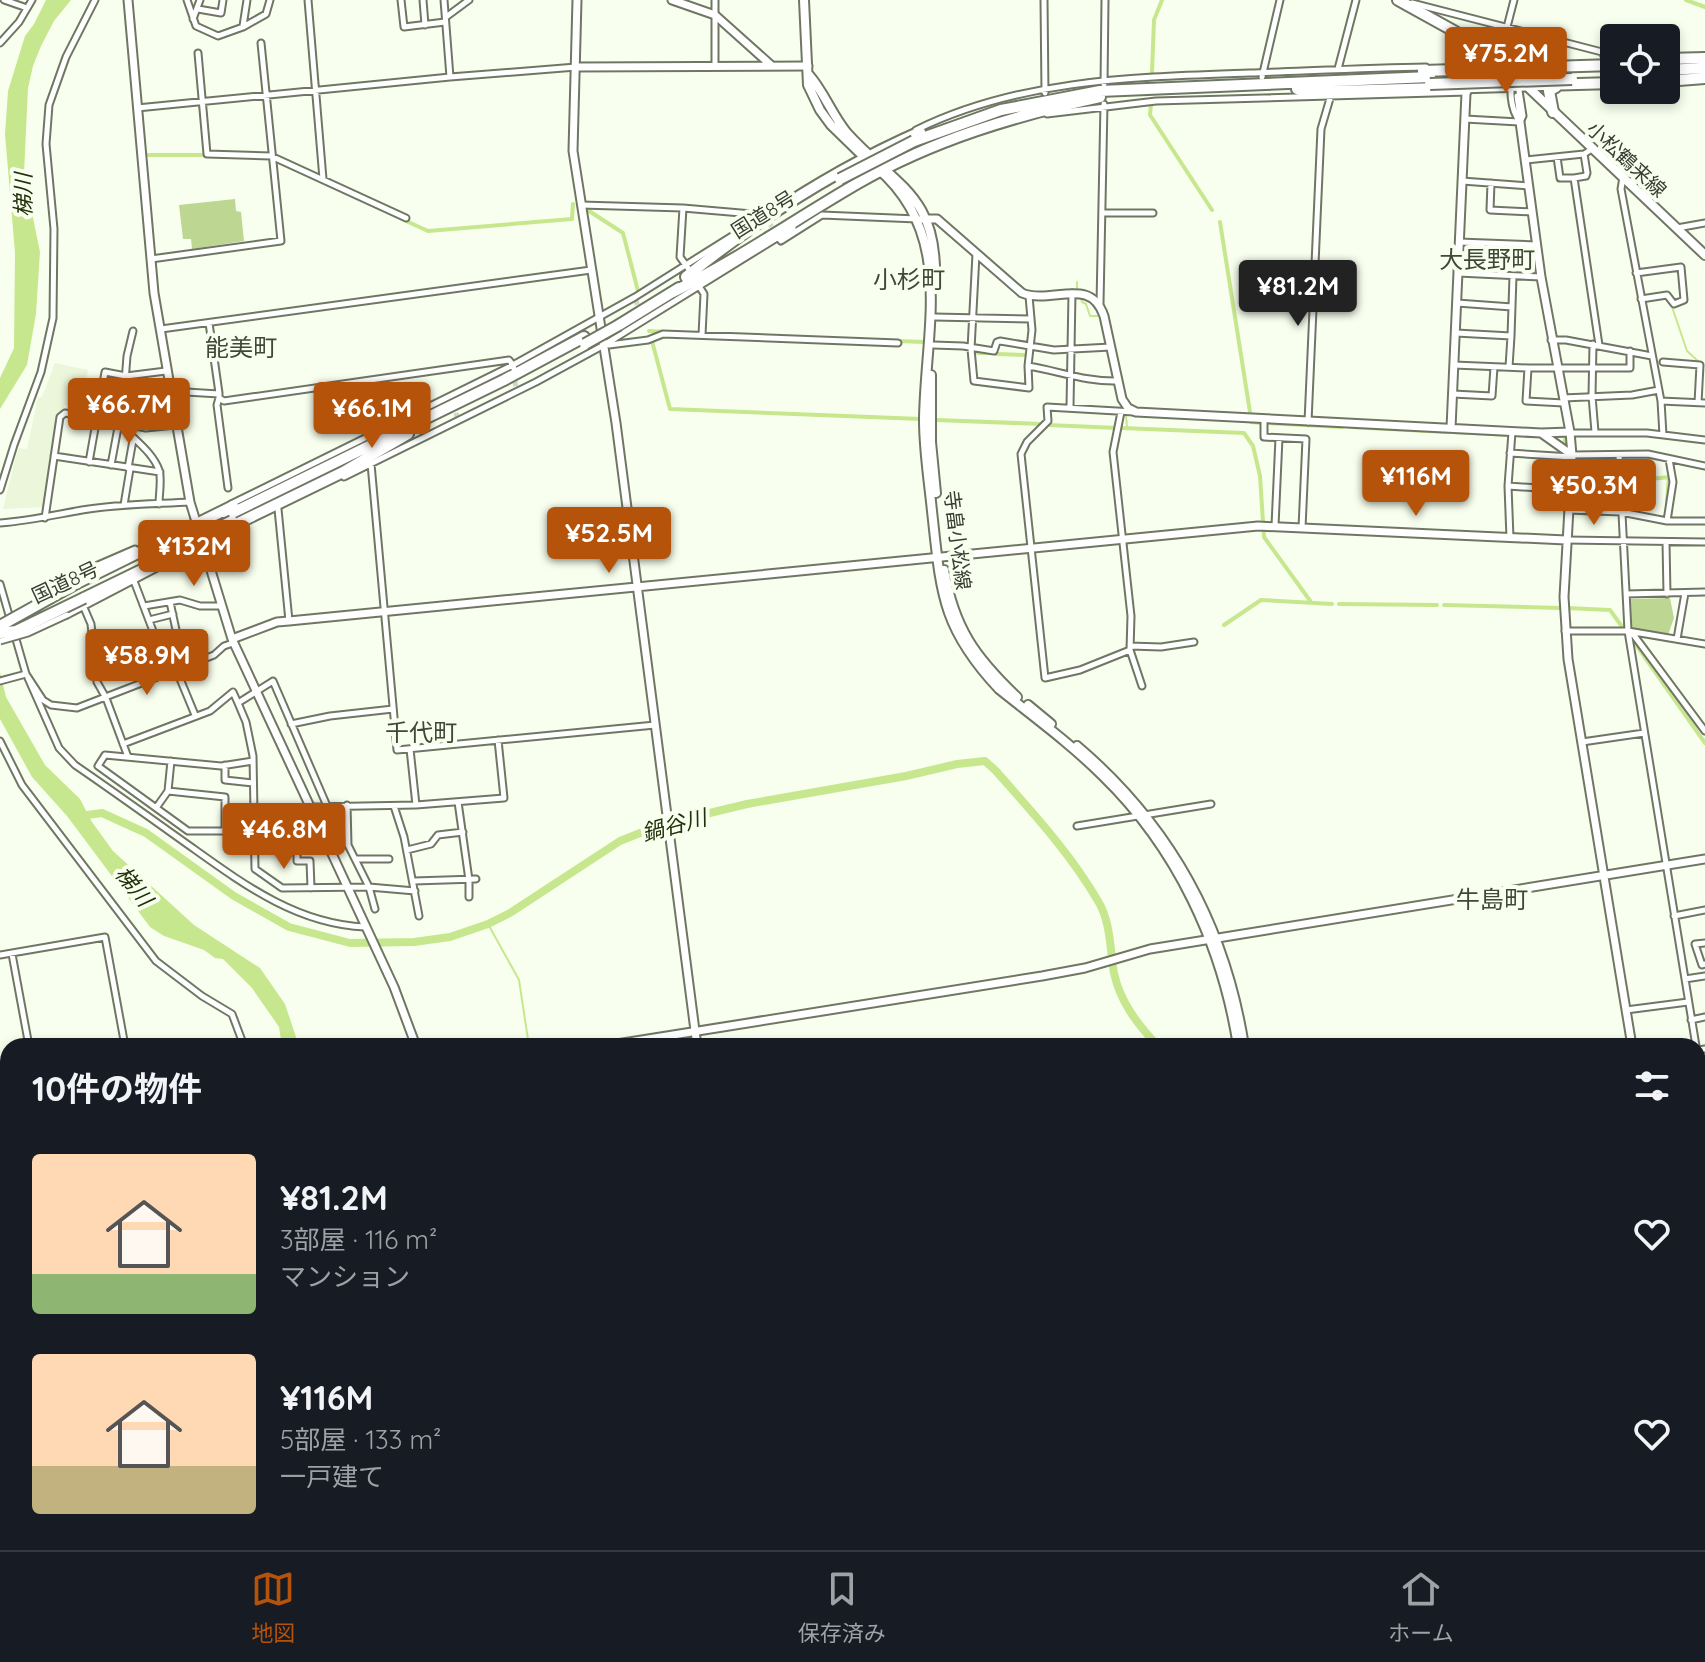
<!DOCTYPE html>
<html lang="ja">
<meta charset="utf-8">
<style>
body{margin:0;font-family:Quicksand,"Noto Sans JP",sans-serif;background:#242831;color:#f1f3f6;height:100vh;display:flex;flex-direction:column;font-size:30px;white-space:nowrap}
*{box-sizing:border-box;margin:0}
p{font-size:26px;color:#9ea1a6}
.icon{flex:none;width:44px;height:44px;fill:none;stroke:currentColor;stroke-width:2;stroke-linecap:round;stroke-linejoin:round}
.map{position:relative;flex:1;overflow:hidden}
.details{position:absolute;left:0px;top:1038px;width:1706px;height:512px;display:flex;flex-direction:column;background:#171b24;border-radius:24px 24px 0 0;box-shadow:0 4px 12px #0003}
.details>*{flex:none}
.controls{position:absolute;left:1600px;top:24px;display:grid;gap:16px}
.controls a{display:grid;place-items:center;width:80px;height:80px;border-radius:8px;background:#171b24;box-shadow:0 4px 12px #0003;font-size:40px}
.price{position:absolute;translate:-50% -68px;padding:0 18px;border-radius:8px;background:#b45309;color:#fff;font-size:26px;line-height:52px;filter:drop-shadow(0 2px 4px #0008)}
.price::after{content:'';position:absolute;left:50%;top:48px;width:24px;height:18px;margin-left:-12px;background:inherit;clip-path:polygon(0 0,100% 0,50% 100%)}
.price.current{background:#222;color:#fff}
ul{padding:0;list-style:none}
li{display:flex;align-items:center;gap:24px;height:200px;padding:0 32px}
li span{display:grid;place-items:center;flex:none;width:224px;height:160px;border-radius:8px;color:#555}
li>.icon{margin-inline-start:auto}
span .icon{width:96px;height:96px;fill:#fffc;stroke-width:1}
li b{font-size:34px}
h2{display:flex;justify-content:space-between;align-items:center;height:96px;padding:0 32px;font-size:34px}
.dock{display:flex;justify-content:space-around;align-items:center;height:112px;border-top:2px solid #363941;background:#171b24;font-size:22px;color:#9ea1a6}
.dock a{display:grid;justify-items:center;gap:4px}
.dock .current{color:#b45309}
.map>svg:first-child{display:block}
</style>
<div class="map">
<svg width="1705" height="1550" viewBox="0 0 1705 1550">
<rect width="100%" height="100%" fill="#f8ffee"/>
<!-- built -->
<path fill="#ebf6da" d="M55,363L88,370L81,406L64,405L63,412L58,417L44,507L3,509L16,456L19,448L27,449L38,397H42Z"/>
<!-- green -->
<path fill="#bdd793" d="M235,199L236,211L241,212L244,241L192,249L191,239H183L179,205Z
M1670,598L1674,618L1668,635L1635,629L1631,626L1630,599Z"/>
<!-- water -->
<path fill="#c7e78e" d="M46,0H71L54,21L41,46L33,66L28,88L24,174L40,252L36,314L27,365L0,409V378L14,348L15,253L5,134L8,91L25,36L34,24Z
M0,672L6,697L45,765L80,799L92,822L113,851L194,925L260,968L285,1004L299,1046H282L279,1027L252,988L223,959L215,958L204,950L164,936L150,927L67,816L32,777L0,719Z"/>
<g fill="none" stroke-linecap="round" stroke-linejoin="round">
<!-- stream -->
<path stroke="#c7e78e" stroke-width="2" d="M1077,282V289
M1081,298L1082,302L1086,304L1090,316H1101
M1672,307L1687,351L1699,362
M1126,415L1127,428
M488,924L519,980L529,1046"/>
<!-- canal -->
<path stroke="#c7e78e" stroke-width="4" d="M1686,0L1705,7
M1152,72L1154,20L1162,0
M1151,104L1150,115L1212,210
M144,155H210
M586,209L623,233L638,291
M404,220L428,231L572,219L573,204
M1220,222L1250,412
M649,331L667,332
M652,341L670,409L921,419
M898,341L924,342
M978,353H992
M997,354L1026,355
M936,420L1041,424
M1251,422L1261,423
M1267,423L1342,427
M1048,425L1118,428
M1349,427L1448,432
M1122,428L1244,433L1253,446L1260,476L1264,537L1311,602
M1454,432L1510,435
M1552,436H1566L1564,443
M1573,481L1616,483
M1623,482L1669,477L1667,502
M1339,604L1437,605
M1444,605L1560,608
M1567,608L1610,610L1623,628
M1224,625L1261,600L1332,604
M1632,639L1705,743"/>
<!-- river -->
<path stroke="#c7e78e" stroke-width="8" d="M80,816L102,813L146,833L234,896L289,927L350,943L414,942L450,937L488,924L510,913L620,841L660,825L747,804L906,776L957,764L985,761L996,771C1032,812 1071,854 1098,901C1111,922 1110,951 1114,973C1120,1002 1138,1025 1158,1046
M1306,1542L1310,1550"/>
<!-- street-tunnel -->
<path stroke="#d2d8c9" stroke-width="5" stroke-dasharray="5 2.5" stroke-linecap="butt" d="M765,216L777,235
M636,300L639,313
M514,374L516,388
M454,398L457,418"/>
<defs>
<path id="street" d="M4,0L27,8
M187,0L196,26L218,36L243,27L266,14L270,0
M308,0L323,179
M401,0L404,27L445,22
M423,0L425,25
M444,0L450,77L576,67
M715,0V66
M1044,0L1045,93
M1412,3L1602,52L1607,61
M198,9L221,13L223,0
M446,17L469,0
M193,19L200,0
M243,26L247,0
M1510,30C1519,57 1501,98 1520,122
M0,43L19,22L32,0
M198,53L207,154L271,156L406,218
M1511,68L1506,31L1514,0
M1338,69L1356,0
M1262,77L1280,0
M1104,84L1105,0
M1518,84L1523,116L1520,122
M1517,96L1520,117
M137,108L450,77
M1047,114L1156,101L1468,92
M1465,119L1519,122
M916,130C1019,79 1137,77 1249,73C1308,71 1367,68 1426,67
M1557,157L1560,178H1574L1599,345
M1526,160L1584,154L1592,149
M1623,177L1621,189L1661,401L1663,435
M1574,178L1586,176L1587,173L1584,154
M1462,181L1528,186
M1491,183L1490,210L1532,212
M581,205L683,208L765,215
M683,208L680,257L688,268
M1102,213H1153
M1677,228L1705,223
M778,237L781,241L822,215L917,219
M1459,242L1537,245
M976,254L971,349L974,381L1029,388L1028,366C1059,371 1086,382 1118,381
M151,259L281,241L261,43
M1458,273L1541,277
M1636,273L1681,267L1684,300L1674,304L1667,295L1641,299
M699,286L704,294L702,335
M1457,303L1512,307
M1100,304L1104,104
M934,317L1031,319
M209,323L219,393
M161,329L591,270
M1456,333L1511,336L1513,276
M1551,340H1566L1652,356
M1593,344L1592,396L1595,432
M609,345L648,340L663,334L898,343
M933,345L963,346L994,351L997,342L1000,341L1054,350L1111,347
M1663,362L1700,365L1698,403
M1454,365L1528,368H1630V351
M1028,366L1032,330L1029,296
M1509,367L1511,336
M1528,368L1526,401L1564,403
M170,391L219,394V398L224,401L509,360L513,365L635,297L735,234
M1453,394L1492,396L1494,367
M219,398L217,405L228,488
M1563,398L1632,395L1659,390
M1661,401L1705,403
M1070,407L1072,293
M1121,412L1113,452L1131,616L1130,650L1142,686
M1264,419V437L1306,439L1302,528
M1308,422L1321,129L1331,95
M120,424C133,439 152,451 159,470C162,479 159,494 159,504
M1571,433H1647L1705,440
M1510,453L1572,457
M1572,455L1648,454L1705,466
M1619,455L1628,631L1696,1046
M54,456L160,472
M89,462L105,372L126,376L166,371
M371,464L397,750L655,725
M111,465L124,395L127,356L133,331
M128,468L133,440
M344,477L536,382L604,345L793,228
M1508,486L1569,490
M0,490L14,445L41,372L53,318L54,229L46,144L49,105L66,57L95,0
M231,504L513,365L514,369
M124,505L130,469
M278,509L289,621
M1568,510L1621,512L1667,521H1705
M45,518L60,417L65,413L146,428L175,425
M1667,521L1673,482L1669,459
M0,523C28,521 54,515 82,510C117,504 154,504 190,502
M1275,526L1279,438
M1510,538L1508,486L1512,432
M1566,540L1705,542
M1666,542L1667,594
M134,581L164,660L171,657
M71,583L68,578L135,549
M0,584L26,674L43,700L51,705L77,708L214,655L224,646L233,643
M1626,594L1705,592
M170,602L181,653L171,657L195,715
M82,603L91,624L97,682L106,698L128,757
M144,606L180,600L200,606H220
M67,615L157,568
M149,620L173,614
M1565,631H1628L1705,644
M1633,634L1705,731
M1677,639L1685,593
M1130,646L1161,647L1194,642
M1130,650L1080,670L1045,678L1021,454L1027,442L1048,421L1047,407L1134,412
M28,678L59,748L75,765C110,789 145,814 180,839C238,880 293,924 365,927
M0,681L26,674
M291,724L330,716L393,709
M0,741L22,785L156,961L202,996L232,1014L244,1046
M1582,742L1644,733
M123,744L210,711L233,692L238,703
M410,749L416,805
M253,761L221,766L105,755L98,766L188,831H320
M225,765V780L253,783
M168,791L225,797V831
M458,802L469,880V897
M347,805L348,845L369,887L375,909
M327,806L273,681L238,703L246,722L253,756L255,869L282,888L369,887L415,891
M394,806L404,837L419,916
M309,807L416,805L504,798L498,740
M156,808L168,791L171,761
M1077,826L1211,804
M297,831V861H310L311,888
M407,850L431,844L438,835L463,832
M355,859H389
M414,881L476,879
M1674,916L1705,910
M1705,943L1695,944L1702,965L1705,964
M12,954L29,1046
M0,955L105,937L125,1046
M1685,979L1705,976
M1626,1010L1688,1002
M1691,1020L1705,1017
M1698,1050L1705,1049
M1698,1058L1705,1101
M0,1065L8,1077
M0,1095L8,1093
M1698,1118L1705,1117
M0,1121L8,1118
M0,1180L8,1174
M0,1379L8,1394
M1,1401L8,1446
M0,1500L8,1499
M23,1542L24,1550
M98,1542L99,1550
M427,1542L429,1550
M700,1542L702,1550
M739,1542L740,1550
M1073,1542V1550
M328,1550L329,1542
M515,1550L554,1542
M655,1550L667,1542
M1188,1550V1542"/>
<path id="secondary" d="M128,0L154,293L190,502L232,639L394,987L416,1046
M577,0L573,151L616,423L697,1046
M672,0L715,15L772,66
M576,67L808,66
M1520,122L1541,277L1570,432L1572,455L1564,597L1568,659L1632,1046
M922,219H937L1022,293C1052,305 1090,275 1104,316L1122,399L1128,408L1136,412L1541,433L1570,432
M1451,428L1466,93
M1541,433L1572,455
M232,639L277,622L289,621L1258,526L1566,540
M604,1046L1042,976L1085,968L1150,949L1705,859
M1698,1308L1705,1307
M1698,1427L1705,1468
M1698,1515L1705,1514
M760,1542L772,1550
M747,1550L748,1542
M1482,1550L1530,1542"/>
<path id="primary" d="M804,0L808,85L820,110L831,125L867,160
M809,75C824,92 832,115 847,133C896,187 938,194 935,282
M1527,86L1705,255
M877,168C956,235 925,329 924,420C924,451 929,481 932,511C941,592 941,627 999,689C1034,717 1071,744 1103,776C1177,848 1222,944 1238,1046
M931,375V442L936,493
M944,570C954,628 975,657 1017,697
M1028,705L1051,724
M1077,746C1171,826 1225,925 1244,1046
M1330,1542L1332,1550
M1336,1542L1339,1550"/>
<path id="highway" d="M1398,0L1454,31L1512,70
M1666,59L1705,58
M1666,70L1705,68
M1423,71L1614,65
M1666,81L1705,78
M1297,89L1304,92L1614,83
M1553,112L1549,91L1556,87
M914,141L1001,110L1100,91L1430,77
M686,277C758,219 836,169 920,132
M673,292C737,260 796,219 858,183C933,140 1016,115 1100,97
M619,325L679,288
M228,515L504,380L584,337
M77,583L233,506
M84,598L343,472L408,434"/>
</defs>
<!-- street casing -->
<use href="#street" stroke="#6f7764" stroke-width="9"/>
<!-- secondary casing -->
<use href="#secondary" stroke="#6f7764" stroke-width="11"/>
<!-- primary casing -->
<use href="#primary" stroke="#6f7764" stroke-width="12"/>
<!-- highway casing -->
<use href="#highway" stroke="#6f7764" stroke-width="14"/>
<!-- street -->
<use href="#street" stroke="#fff" stroke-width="5"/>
<!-- secondary -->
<use href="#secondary" stroke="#fff" stroke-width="7"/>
<!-- primary -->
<use href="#primary" stroke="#fff" stroke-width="8"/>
<!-- highway -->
<use href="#highway" stroke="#fff" stroke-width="10"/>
<defs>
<path id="street-bridge" d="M0,641L28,633L67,615"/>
<path id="highway-bridge" d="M1430,84L1572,79
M840,179L914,141
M585,344L619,325
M170,551L232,521
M0,626L77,583
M0,633L16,631L84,598"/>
</defs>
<!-- street-bridge casing -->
<use href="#street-bridge" stroke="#6f7764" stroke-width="9" stroke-linecap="butt"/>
<!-- highway-bridge casing -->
<use href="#highway-bridge" stroke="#6f7764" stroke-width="14" stroke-linecap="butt"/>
<!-- street-bridge -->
<use href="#street-bridge" stroke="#fff" stroke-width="5"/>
<!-- highway-bridge -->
<use href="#highway-bridge" stroke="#fff" stroke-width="10"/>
</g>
<g text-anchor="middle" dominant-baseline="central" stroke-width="8" stroke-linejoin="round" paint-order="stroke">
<!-- street labels -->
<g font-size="20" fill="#393d34" stroke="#f8ffee">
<text transform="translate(1627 159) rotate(43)">小松鶴来線</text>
<text transform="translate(763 214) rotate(-32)">国道8号</text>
<text transform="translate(958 540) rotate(83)">寺畠小松線</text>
<text transform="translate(65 582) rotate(-25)">国道8号</text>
</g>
<!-- water labels -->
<g font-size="22" font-style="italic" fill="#24300b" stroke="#f8ffee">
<text transform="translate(23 195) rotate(-90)">梯川</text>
<text transform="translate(674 825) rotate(-15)">鍋谷川</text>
<text transform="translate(134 886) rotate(51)">梯川</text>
</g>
<!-- quarter labels -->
<g font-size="24" fill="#414837" stroke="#f8ffee">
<text x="1487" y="259">大長野町</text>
<text x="909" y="279">小杉町</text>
<text x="241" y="347">能美町</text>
<text x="421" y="732">千代町</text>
<text x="1492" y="899">牛島町</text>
</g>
</g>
</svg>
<div class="controls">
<a><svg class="icon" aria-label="locate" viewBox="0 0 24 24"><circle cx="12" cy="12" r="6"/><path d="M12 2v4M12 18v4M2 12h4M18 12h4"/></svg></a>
</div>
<b class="price" style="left:1506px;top:95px">¥75.2M</b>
<b class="price current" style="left:1298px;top:328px">¥81.2M</b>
<b class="price" style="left:129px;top:446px">¥66.7M</b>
<b class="price" style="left:372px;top:450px">¥66.1M</b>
<b class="price" style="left:1416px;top:518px">¥116M</b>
<b class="price" style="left:1594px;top:527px">¥50.3M</b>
<b class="price" style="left:609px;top:575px">¥52.5M</b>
<b class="price" style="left:194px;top:588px">¥132M</b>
<b class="price" style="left:147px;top:697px">¥58.9M</b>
<b class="price" style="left:284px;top:871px">¥46.8M</b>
<section class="details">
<h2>10件の物件<svg class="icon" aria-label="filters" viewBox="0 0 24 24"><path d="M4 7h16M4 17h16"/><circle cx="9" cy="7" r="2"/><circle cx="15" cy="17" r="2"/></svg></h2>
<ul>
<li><span style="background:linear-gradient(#ffd9b3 75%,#8fb573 0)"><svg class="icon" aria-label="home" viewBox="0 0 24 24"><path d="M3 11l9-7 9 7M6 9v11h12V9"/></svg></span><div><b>¥81.2M</b><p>3部屋 · 116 m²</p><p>マンション</p></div><svg class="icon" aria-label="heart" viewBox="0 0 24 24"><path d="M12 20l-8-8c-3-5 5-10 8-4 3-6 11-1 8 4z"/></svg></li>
<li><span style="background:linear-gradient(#ffd9b3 70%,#c2b280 0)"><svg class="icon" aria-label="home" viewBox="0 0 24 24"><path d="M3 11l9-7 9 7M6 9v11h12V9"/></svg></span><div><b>¥116M</b><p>5部屋 · 133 m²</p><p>一戸建て</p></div><svg class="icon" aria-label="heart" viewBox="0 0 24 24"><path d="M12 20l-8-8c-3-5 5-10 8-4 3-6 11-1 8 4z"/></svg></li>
</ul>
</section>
</div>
<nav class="dock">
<a class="current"><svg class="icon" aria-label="map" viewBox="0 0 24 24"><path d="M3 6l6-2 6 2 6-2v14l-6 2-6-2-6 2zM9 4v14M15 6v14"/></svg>地図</a>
<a><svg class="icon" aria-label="saved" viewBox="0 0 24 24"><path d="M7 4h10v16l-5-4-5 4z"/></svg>保存済み</a>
<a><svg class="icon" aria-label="home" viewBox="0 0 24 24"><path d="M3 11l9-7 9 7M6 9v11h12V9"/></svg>ホーム</a>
</nav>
